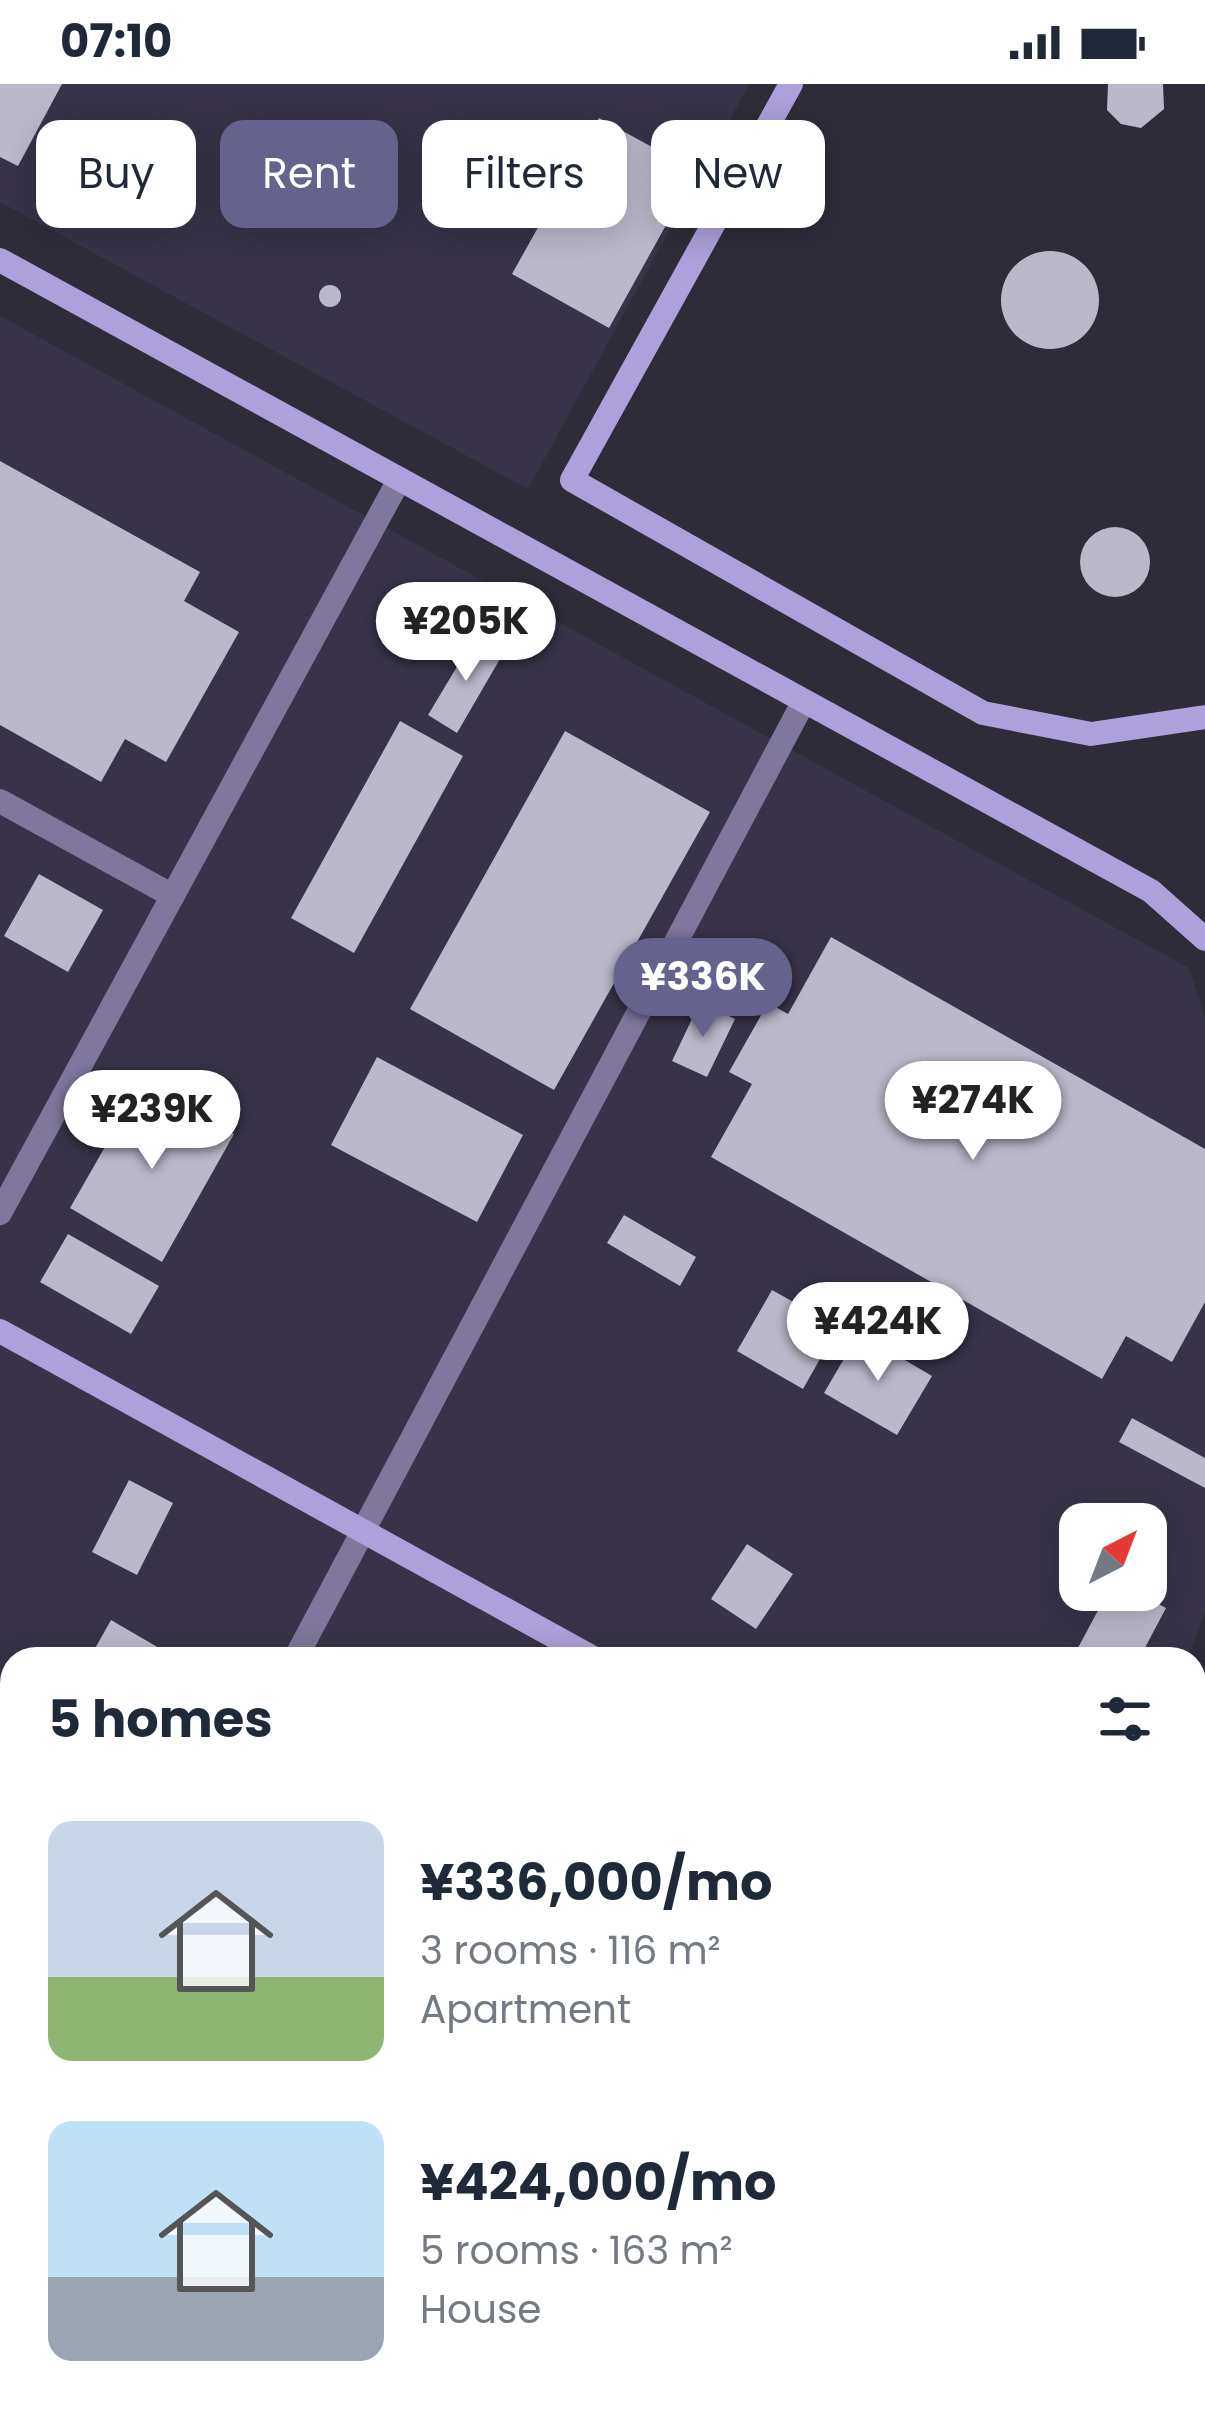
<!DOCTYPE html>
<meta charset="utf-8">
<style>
body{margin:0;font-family:Poppins,sans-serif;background:#f2f2f3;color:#1f2937;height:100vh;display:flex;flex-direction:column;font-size:45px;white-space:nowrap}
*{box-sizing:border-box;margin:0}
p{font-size:39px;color:#747a83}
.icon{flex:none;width:66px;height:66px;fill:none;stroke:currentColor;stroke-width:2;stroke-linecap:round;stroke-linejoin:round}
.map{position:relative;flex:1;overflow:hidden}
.drawer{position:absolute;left:0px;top:1563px;width:1206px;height:771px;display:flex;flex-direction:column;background:#fff;border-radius:36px 36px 0 0;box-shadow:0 6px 30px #0003}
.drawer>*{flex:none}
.banner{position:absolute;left:36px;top:36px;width:1134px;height:108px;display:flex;gap:24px}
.needle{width:78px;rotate:42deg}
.tools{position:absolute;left:1059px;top:1419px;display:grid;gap:24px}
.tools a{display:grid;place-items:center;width:108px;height:108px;border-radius:24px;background:#fff;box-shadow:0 6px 30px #0003;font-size:60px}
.price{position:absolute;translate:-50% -102px;padding:0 27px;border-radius:42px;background:#fff;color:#222;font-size:39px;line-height:78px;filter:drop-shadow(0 3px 6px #0008)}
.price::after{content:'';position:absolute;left:50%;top:72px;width:36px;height:27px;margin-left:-18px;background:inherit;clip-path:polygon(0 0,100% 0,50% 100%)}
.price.on{background:#65638d;color:#fff}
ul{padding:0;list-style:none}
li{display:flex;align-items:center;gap:36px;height:300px;padding:0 48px}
li span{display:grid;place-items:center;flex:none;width:336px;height:240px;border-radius:24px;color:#555}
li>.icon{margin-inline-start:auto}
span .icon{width:144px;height:144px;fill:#fffc;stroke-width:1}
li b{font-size:51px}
h2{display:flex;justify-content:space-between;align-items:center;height:144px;padding:0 48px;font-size:51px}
.tag{padding:0 42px;border-radius:24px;background:#fff;box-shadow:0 6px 30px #0003;font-size:42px;line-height:108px}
.tag.on{background:#65638d;color:#fff}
.status{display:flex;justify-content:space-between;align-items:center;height:84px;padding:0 60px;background:#fff;direction:ltr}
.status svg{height:33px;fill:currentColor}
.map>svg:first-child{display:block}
</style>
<div class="status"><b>07:10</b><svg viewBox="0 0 49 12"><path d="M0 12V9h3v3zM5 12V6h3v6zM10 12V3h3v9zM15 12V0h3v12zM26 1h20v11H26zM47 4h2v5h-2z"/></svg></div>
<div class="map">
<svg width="1205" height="2332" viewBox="0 0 1205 2332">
<rect width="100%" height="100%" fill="#2f2c3a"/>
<!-- built -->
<path fill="#383348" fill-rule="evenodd" d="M0,0H749L528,405L0,118Z
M0,232L1189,884L1205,934V1526L1188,1575H12V2322H629L604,2332H0ZM1080,1440H1146V1506H1080Z
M838,2322H917L913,2332H857Z"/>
<!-- building -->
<path fill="#bbb8ca" d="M0,0H62L18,82L0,73Z
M1108,0H1163L1164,25L1141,44L1121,40L1107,26Z
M599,34L696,87L609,244L512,190Z
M1001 216a49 49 0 1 1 98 0a49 49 0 1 1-98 0Z
M319 212a11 11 0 1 1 22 0a11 11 0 1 1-22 0Z
M0,377L200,488L184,517L239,548L166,678L125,655L101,698L0,641Z
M1080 478a35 35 0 1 1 70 0a35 35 0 1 1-70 0Z
M476,551L504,568L457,649L428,631Z
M400,637L463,672L354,869L291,834Z
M565,647L710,728L554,1006L410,925Z
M39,790L103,826L68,888L4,852Z
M831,853L1205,1065V1218L1172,1278L1126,1252L1102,1295L711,1073L752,1000L729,988L768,919L788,930Z
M700,918L735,935L707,993L672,977Z
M377,973L523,1051L477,1138L331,1061Z
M142,998L234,1050L162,1178L70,1124Z
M624,1131L696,1173L680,1202L607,1159Z
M68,1150L159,1202L131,1250L40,1198Z
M772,1206L838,1243L803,1305L737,1267Z
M859,1249L932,1292L897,1351L824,1309Z
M1132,1334L1205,1374V1404L1119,1358Z
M129,1396L173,1419L137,1491L92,1468Z
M747,1460L793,1490L756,1545L711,1515Z
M1109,1506H1132L1166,1524L1139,1575H1072Z
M111,1536L178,1575H89Z
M12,1710V1742L0,1736Z
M1194,2182L1205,2184V2255L1194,2254Z
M12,2233V2322H287L305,2332H12L0,2325V2255Z"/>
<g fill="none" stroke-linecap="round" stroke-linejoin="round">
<!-- lane -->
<path stroke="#7f779c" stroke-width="21" d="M0,2122L12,2100"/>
<!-- street -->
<path stroke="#7f779c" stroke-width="24" d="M0,717L173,812
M0,1129L399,396
M295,1575L804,617
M0,1840L12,1846"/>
<!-- secondary -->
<path stroke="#ada0db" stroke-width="24" d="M791,0L572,396L983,629L1091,650L1205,633
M0,176L1151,807L1205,855
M0,1247L595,1575
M1194,1639L1205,1606
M937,2332L941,2322"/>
</g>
</svg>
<div class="tools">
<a><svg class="needle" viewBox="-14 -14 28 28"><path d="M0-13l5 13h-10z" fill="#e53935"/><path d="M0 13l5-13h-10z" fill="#747a83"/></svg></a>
</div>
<b class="price" style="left:466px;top:600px">¥205K</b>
<b class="price on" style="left:703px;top:956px">¥336K</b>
<b class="price" style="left:973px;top:1079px">¥274K</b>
<b class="price" style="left:152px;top:1088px">¥239K</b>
<b class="price" style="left:878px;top:1300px">¥424K</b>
<div class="banner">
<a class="tag">Buy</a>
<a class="tag on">Rent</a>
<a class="tag">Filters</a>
<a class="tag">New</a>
</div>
<section class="drawer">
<h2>5 homes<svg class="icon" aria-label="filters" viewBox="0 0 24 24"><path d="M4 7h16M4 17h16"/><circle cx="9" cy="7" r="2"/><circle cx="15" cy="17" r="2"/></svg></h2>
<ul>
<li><span style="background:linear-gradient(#c9d6e8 65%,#8fb573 0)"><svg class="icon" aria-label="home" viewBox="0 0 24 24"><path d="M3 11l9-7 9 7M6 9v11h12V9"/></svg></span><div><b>¥336,000/mo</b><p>3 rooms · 116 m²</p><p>Apartment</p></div></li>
<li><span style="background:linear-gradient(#bfe0f5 65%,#9aa5b1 0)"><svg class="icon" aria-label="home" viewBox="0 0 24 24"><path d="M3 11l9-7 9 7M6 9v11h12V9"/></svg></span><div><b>¥424,000/mo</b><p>5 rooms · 163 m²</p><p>House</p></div></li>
</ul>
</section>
</div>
